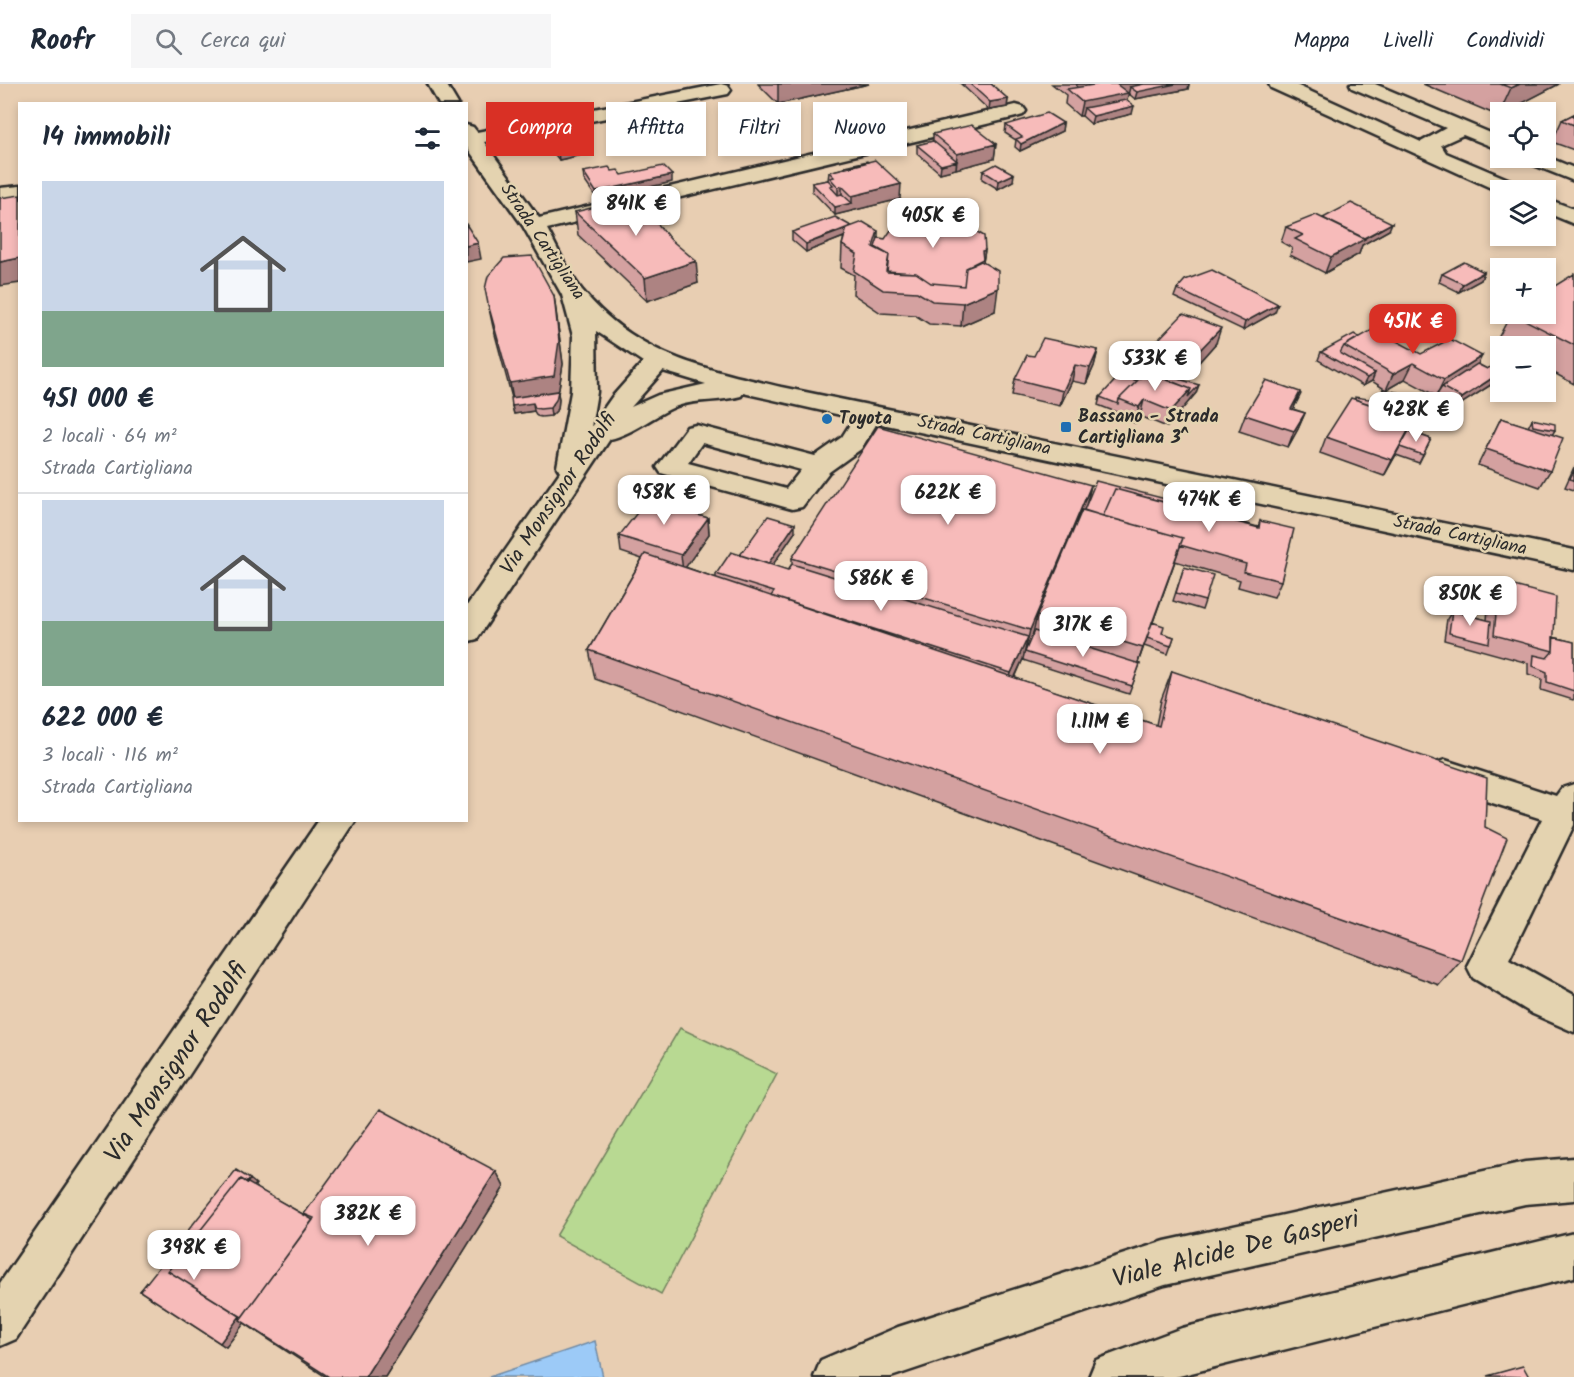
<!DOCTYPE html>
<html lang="it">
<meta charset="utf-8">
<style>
body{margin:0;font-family:Kalam,sans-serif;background:#f6f6f7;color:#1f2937;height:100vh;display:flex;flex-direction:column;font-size:22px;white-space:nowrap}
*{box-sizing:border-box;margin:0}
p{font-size:20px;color:#747a83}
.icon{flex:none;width:33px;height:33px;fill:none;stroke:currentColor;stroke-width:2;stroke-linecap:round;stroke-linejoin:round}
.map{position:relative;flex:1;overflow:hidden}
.details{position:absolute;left:18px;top:18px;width:450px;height:720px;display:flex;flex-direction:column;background:#fff;border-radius:0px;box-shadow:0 3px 9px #0003}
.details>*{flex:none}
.guide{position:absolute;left:486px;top:18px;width:570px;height:54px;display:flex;gap:12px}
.buttons{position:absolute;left:1490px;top:18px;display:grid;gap:12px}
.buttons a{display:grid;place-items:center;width:66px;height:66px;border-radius:0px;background:#fff;box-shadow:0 3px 9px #0003;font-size:30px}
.price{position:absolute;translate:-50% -51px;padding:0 14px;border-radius:12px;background:#fff;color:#222;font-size:20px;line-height:39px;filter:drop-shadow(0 2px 3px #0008)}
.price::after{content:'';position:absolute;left:50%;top:36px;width:18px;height:14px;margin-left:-9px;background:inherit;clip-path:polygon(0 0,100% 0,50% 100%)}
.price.on{background:#d93025;color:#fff}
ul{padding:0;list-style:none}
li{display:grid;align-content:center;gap:12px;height:318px;padding:0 24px}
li+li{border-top:2px solid #e0e1e3}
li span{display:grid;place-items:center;height:186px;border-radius:0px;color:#555}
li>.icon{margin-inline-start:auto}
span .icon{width:108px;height:108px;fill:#fffc;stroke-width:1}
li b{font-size:26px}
h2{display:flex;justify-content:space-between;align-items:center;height:72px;padding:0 24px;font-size:26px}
.pill{padding:0 21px;border-radius:0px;background:#fff;box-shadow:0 3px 9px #0003;font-size:21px;line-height:54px}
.pill.on{background:#d93025;color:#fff}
header{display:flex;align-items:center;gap:36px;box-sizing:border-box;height:84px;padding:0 30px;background:#fff;border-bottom:2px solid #e0e1e3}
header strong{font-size:28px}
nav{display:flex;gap:33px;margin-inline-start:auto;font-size:21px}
.search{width:420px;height:54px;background:#f6f6f7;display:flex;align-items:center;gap:15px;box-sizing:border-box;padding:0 21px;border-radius:0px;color:#747a83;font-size:22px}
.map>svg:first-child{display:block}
</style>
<header>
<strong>Roofr</strong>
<div class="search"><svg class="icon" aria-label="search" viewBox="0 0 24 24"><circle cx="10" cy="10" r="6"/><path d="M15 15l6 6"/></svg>Cerca qui</div>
<nav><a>Mappa</a><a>Livelli</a><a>Condividi</a></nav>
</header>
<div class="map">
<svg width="1574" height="1293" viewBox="0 0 1574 1293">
<rect width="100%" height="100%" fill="#e8ceb2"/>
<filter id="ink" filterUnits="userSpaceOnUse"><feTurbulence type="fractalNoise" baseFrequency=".0167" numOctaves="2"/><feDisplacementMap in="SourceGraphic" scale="12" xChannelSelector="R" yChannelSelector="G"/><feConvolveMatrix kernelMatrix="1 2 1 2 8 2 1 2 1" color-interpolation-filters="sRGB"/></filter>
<g filter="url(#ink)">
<!-- green -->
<path fill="#b8d992" stroke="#72825e" stroke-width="1.5" d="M680,944L777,990L661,1210L556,1152Z"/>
<!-- water -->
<path fill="#9ccaf7" stroke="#6f8aa5" stroke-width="1.5" d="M595,1257L603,1293H489Z"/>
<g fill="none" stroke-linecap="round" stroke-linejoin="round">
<defs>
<path id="minor" d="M428,0H446L458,20H439Z
M721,0L728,2L731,6L728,10L484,58L539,134L1016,21L1023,23L1026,27L1023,31L1016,33L547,145C558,165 568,189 582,206C637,272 702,284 781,303L1574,466V486L877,339L861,365L829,388L802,423L792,425L661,389L657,383L687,343L696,341L815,372L842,353L854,334L743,309L741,312C720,318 698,315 677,322C654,331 633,350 610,355L477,555L466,558V523L560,388L557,383L571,308L573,252L562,211L523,142L466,62V41L473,43L477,48ZM596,247L643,278L612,313L591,343L597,308ZM663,287L706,300L658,311L631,323ZM702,359L801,386L786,405L688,379Z
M1269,0H1294L1421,58L1446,44L1352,4L1350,0H1375L1500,53V66L1463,51L1441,61L1446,69L1522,101L1525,106L1500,108L1271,4Z
M1545,72L1574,84V97L1526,78L1523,74H1545Z
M20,102V114L0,116V104Z
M1545,114L1574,125V140L1545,128Z
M1445,676L1556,712L1562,704L1574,700V741L1509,875L1574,911V948L1533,930L1473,894L1467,882L1542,735L1433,700L1428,690L1433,680Z
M319,736H356L16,1255L0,1262V1199Z"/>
<path id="major" d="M1574,1074V1116L1525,1120L1165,1201L891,1293H814L821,1276L898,1243L1165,1157L1525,1078Z
M1574,1149V1193L1175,1293H1089L1096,1276L1182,1244Z"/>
</defs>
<!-- minor casing -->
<use href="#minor" stroke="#2b2b2b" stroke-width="5"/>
<!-- major casing -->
<use href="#major" stroke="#2b2b2b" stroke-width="5"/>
<!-- minor -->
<use href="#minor" fill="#e4d3b0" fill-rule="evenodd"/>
<!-- major -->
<use href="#major" fill="#e4d3b0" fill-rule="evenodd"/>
</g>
<!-- wall -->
<path fill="#d4a1a0" stroke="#2b2b2b" stroke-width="1.5" d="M758,0H869L778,20Z
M961,0H991L1008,15L1007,23L989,26Z
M1052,0H1189L1188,5L1135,15L1129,10L1128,11L1126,16L1132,30L1091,40L1082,32H1079L1065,20L1066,11Z
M1423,0H1559L1505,28H1500V31L1499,32Z
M1574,30V66L1552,58L1562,36Z
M1063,39L1062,47L1020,67L1015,63L1016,56L1005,49L1006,41Z
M544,50L591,69L559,76L545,58Z
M933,50L996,60L994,75L940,89L917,69V61L933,57Z
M653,59L680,66L657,71L653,66Z
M845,82L900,115L835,131L812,107V99L828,96L829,88L845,84Z
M612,87L622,91L672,98L597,115L584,96L583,88Z
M983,87L1013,97L998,105L982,95Z
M575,128L670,155L698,199L647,217L578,151Z
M1323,134L1389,146L1362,161L1359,170L1325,189L1290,171L1292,164L1281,158L1286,143Z
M851,142L878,147V154L985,166L983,178L995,227L961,242L929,240L915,231L881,229L853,210L854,191L841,184L842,161L844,153L806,168L792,156V148Z
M1484,188L1481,196L1459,208L1439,198L1442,190Z
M1574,190V300L1545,284V262H1504L1496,258L1511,230H1545Z
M1177,205L1275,228L1243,246L1174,213Z
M554,212L563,280L558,310L559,315L558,325L551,332L541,333L537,332L534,327L514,330L512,322V314L493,243L488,220Z
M1359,253L1421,270L1478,280L1487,285L1500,278V295L1458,322L1438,311L1436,312L1405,295L1386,306L1372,297L1363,302L1318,276L1321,268Z
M1157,257L1216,259L1191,287L1153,272Z
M1098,266L1094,282L1086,300L1072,297L1060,322L1012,311L1015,295L1034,272Z
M1137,297L1196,309L1167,343L1140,332L1135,339L1115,331L1116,328L1098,321L1100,313Z
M1383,305L1439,334L1435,342L1407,336L1409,347L1431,355L1419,379L1396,371L1384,392L1320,369L1326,353L1354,315L1379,317V314Z
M1300,309L1301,310L1297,318L1293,325L1305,329L1298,345L1288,363L1239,347L1245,331Z
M1501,334L1528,343L1532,335L1555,346L1552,351L1550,387L1540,403L1478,381Z
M1574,383V406L1565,403Z
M1091,401L1086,422L1203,428L1258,443L1260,437L1281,497L1274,513L1238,503L1240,496L1175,477L1153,538L1162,549L1174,553L1168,570L1144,562V561L1138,579L1140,580L1129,610L1023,576V575L1015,594L1156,641L1161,616L1172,587L1461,876L1439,901L595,595L589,566L642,475L621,468L619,452L671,423L708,434L709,450L685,483L716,494V490L740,471L795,448L772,481L788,486L792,480V474Z
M1184,483L1205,517L1202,526L1173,517Z
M1499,498L1553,553L1574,558V615L1573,616L1541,606L1542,595L1528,590V579L1444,556L1447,535L1452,527L1487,536L1489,514Z
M496,1087L504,1103L385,1293H326L257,1248L244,1239L226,1263L140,1207L256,1100L254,1103L308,1133L304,1130Z"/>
<!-- shaded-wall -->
<path fill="#ad8382" stroke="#2b2b2b" stroke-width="1.5" d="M778,0H869L778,20Z
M1077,0H1189L1188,5L1135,15L1137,8L1130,3L1125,24H1084L1082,32H1079L1082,18L1075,12Z
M1520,0H1559L1505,28H1500L1511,4Z
M1008,15L1007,23L989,26L990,18Z
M1134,22L1132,30L1091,40L1093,32Z
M1063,39L1062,47L1020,67L1021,60Z
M680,58V66L657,71V63Z
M996,60L994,75L956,85L957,70Z
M590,62L591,69L559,76L558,68Z
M957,77L956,85L940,89L941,81Z
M1014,90L1013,97L998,105L999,97Z
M672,91V98L597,115L596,108Z
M901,100L900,115L835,131V123L852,119V112Z
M842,102V118L838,119V103Z
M1392,139L1389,146L1362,161L1359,170L1325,189L1331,173Z
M852,143L851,150L806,168V160Z
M478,159L481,175L466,178V162Z
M985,166L981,191L973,180L982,167Z
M20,174V199L0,202V178Z
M696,177L698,199L647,217L645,194Z
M1484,188L1481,196L1459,208L1463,200Z
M998,204L995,227L961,242L963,219Z
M554,212L563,280L558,310L559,315L558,325L551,332L550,324L533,319L534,327L514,330L512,322L514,321L510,299Z
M1278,220L1275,228L1243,246L1245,238Z
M1221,244L1216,259L1191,287L1195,271Z
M1098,266L1094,282L1086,300L1090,284Z
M1482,272L1474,288L1442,303L1436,312L1444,296Z
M1413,279L1405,295L1386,306L1393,290Z
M1075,281L1072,297L1060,322L1063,307Z
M1375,289L1372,297L1363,302L1367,294Z
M1500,289V295L1458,322L1462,314Z
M1199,301L1196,309L1167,343L1171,327L1191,305Z
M1300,308L1294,324L1285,341L1291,325Z
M1144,316L1140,332L1135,339L1139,323Z
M1305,329L1298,345L1288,363L1294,347Z
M1413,338L1405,354L1384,392L1392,376Z
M1091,401L1084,431L1037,532L1032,554L1025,568L1030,546Z
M708,434L709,450L683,487L681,471Z
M795,440V448L760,500L759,492Z
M1183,454L1175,477L1135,587L1143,564Z
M1028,553L1023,575L1006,612L1011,589Z
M496,1087L504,1103L385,1293H365Z
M250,1095L256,1100L182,1196Z
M239,1233L246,1237L226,1263L220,1259Z"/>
<!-- building -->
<path fill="#f7bbba" stroke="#2b2b2b" stroke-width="1.5" d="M970,0H991L1008,15L990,18Z
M1100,0H1116L1128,9L1082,18L1067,5Z
M1144,0H1176L1137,8L1130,3Z
M1500,0H1520L1511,4Z
M1126,16L1134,22L1093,32L1084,24Z
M1047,29L1063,39L1021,60L1016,55L1022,53L1006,41Z
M1574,30V41L1562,36Z
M972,41L996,60L957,70L933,50Z
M575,44L590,62L558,68L544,50Z
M675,53L680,58L657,63L653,59Z
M933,57L957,77L941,81L917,61Z
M875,76L901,100L852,112L842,102L838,103L830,94L834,93L829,88Z
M867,77L868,78L846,84L845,82Z
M996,80L1014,90L999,97L983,87Z
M663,82L672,91L596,108L583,88L609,83L612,87L618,86L622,91Z
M828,96L833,101L830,102L838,111L842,110L852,119L835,123L812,99Z
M20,111V174L0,178V114Z
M636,113L670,155L696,177L645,194L575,128Z
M1351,119L1392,139L1364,154L1323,134Z
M1316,131L1365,155L1331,173L1295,155L1303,151L1286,143Z
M923,132L954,134L984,152L985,166L982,167L983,175L973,180L974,181L966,184L964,202L931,199L916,189L887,188L889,171L875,163L878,154L885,155L891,146Z
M835,133L851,142L806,160L792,148Z
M863,138L878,147L873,163L889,171L886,187L916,189L931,199L964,202L966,184L981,177L998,187V204L963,219L932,217L917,208L883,206L854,187L857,170L842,161L847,144Z
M466,140L478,159L466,162Z
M532,172L554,212L559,257L554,292L510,299L488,220L485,205L488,192L504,174Z
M1464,178L1484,188L1463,200L1442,190Z
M1212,186L1278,220L1245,238L1177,205L1185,196Z
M1574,190V261L1513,230H1545V208Z
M1183,230L1221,244L1195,271L1157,257Z
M1374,245L1421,270L1450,255L1482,272L1444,296L1413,279L1393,290L1344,262Z
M1354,250L1359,253L1344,262L1340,269L1375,289L1367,294L1321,268Z
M1043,254L1098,266L1090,284L1075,281L1063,307L1015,295L1027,271L1034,272Z
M1499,278H1500V289L1462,314L1442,303L1477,280L1487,285Z
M1152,287L1199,301L1188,313L1191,305L1150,289Z
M1146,288L1191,305L1171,327L1144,316L1139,323L1119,315Z
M1121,290L1137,297L1119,315L1118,320L1100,313Z
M1266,296L1300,308L1291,325L1305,329L1294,347L1245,331Z
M1383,305L1439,318V334L1411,327L1408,333L1398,329L1397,333L1389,330L1390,327L1355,315V313L1382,317Z
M558,307L556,316L550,324L540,325L535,324L533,319L512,322L511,314Z
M1351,314L1390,327L1389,330L1413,338L1392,376L1326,353Z
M1501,334L1563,354L1550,387L1486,365Z
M1532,335L1555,340V346L1533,342Z
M878,342L1091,401L1030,546L792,474Z
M1409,347L1431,355L1423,371L1400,363Z
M1574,386V396L1570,395Z
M1096,397L1204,425L1203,428L1217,432L1115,405L1103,432L1084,426Z
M1115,405L1259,444L1260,437L1294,445L1281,497L1244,488L1246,480L1180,461L1183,454L1103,432Z
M650,412L671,418L668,422L708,434L681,471L619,452Z
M1082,426L1183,454L1143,564L1037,532Z
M768,432L795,440L768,480L740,471Z
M731,468L788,486L792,480L1028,553L1011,589L771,512L774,508L716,490Z
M645,470L1159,642L1172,587L1487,694L1485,743L1507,754L1461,876L589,566Z
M1184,483L1213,491L1205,517L1176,509Z
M1499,498L1556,513L1553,567L1494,551Z
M1452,527L1491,537L1489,559L1449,549Z
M1152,538L1164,542L1162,549L1174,553L1171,562L1147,554Z
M1034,547L1140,580L1132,602L1025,568Z
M1553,553L1574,558V607L1547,598V588L1533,582L1534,571L1547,574L1553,567Z
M380,1025L496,1087L365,1293H329L240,1236L314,1134L304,1130Z
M236,1086L250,1095L247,1099L241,1095L168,1187L240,1232L220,1259L140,1207Z
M241,1095L313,1136L242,1233L168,1187Z
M1523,1282L1529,1293L1487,1292Z"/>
</g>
<!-- markers -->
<g fill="#1f6fb2" stroke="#e4d3b0" stroke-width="2">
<circle cx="827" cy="335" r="6"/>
<rect x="1060" y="337" width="12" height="12" rx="3"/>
</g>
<g text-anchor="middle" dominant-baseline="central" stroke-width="5" stroke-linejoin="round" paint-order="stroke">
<!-- far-street labels -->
<g font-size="18" fill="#2b2b2b" stroke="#e4d3b0">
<text transform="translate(542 158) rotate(56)">Strada Cartigliana</text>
<text transform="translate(984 352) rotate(12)">Strada Cartigliana</text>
<text transform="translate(1460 452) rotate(12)">Strada Cartigliana</text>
</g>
<!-- far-poi labels -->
<g font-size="18" font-weight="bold" fill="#2b2b2b" stroke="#e4d3b0" text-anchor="start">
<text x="1078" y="333">Bassano - Strada<tspan x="1078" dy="21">Cartigliana 3^</tspan></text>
<text x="839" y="335">Toyota</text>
</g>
<!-- street labels -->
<g font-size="21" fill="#2b2b2b" stroke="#e4d3b0">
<text transform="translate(559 410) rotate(-56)">Via Monsignor Rodolfi</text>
</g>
<!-- near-street labels -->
<g font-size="26" fill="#2b2b2b" stroke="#e4d3b0">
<text transform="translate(177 979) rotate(-56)">Via Monsignor Rodolfi</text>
<text transform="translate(1236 1166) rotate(-14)">Viale Alcide De Gasperi</text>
</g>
</g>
</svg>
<div class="buttons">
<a><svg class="icon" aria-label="locate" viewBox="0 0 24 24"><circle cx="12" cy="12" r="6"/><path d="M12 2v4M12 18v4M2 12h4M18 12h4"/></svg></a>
<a><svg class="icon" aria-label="layers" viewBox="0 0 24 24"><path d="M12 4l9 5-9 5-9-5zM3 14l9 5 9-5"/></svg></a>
<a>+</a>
<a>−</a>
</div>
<b class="price" style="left:636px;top:153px">841K €</b>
<b class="price" style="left:933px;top:165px">405K €</b>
<b class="price on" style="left:1413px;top:271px">451K €</b>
<b class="price" style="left:1155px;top:308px">533K €</b>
<b class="price" style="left:1416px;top:359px">428K €</b>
<b class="price" style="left:664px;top:442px">958K €</b>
<b class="price" style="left:948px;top:442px">622K €</b>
<b class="price" style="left:1209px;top:449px">474K €</b>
<b class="price" style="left:881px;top:528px">586K €</b>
<b class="price" style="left:1470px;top:543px">850K €</b>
<b class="price" style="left:1083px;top:574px">317K €</b>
<b class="price" style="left:1100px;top:671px">1.11M €</b>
<b class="price" style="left:368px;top:1163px">382K €</b>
<b class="price" style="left:194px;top:1197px">398K €</b>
<div class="guide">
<a class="pill on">Compra</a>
<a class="pill">Affitta</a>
<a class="pill">Filtri</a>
<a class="pill">Nuovo</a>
</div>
<section class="details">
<h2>14 immobili<svg class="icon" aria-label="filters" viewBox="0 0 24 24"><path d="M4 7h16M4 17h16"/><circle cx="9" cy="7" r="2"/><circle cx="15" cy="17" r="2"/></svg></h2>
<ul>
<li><span style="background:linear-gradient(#c9d6e8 70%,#7fa58c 0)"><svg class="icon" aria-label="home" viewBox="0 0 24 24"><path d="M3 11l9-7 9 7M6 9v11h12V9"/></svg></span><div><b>451 000 €</b><p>2 locali · 64 m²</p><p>Strada Cartigliana</p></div></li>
<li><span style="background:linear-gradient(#c9d6e8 65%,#7fa58c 0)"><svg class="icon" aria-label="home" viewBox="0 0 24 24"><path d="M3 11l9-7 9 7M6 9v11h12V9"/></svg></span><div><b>622 000 €</b><p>3 locali · 116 m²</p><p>Strada Cartigliana</p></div></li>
</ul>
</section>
</div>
